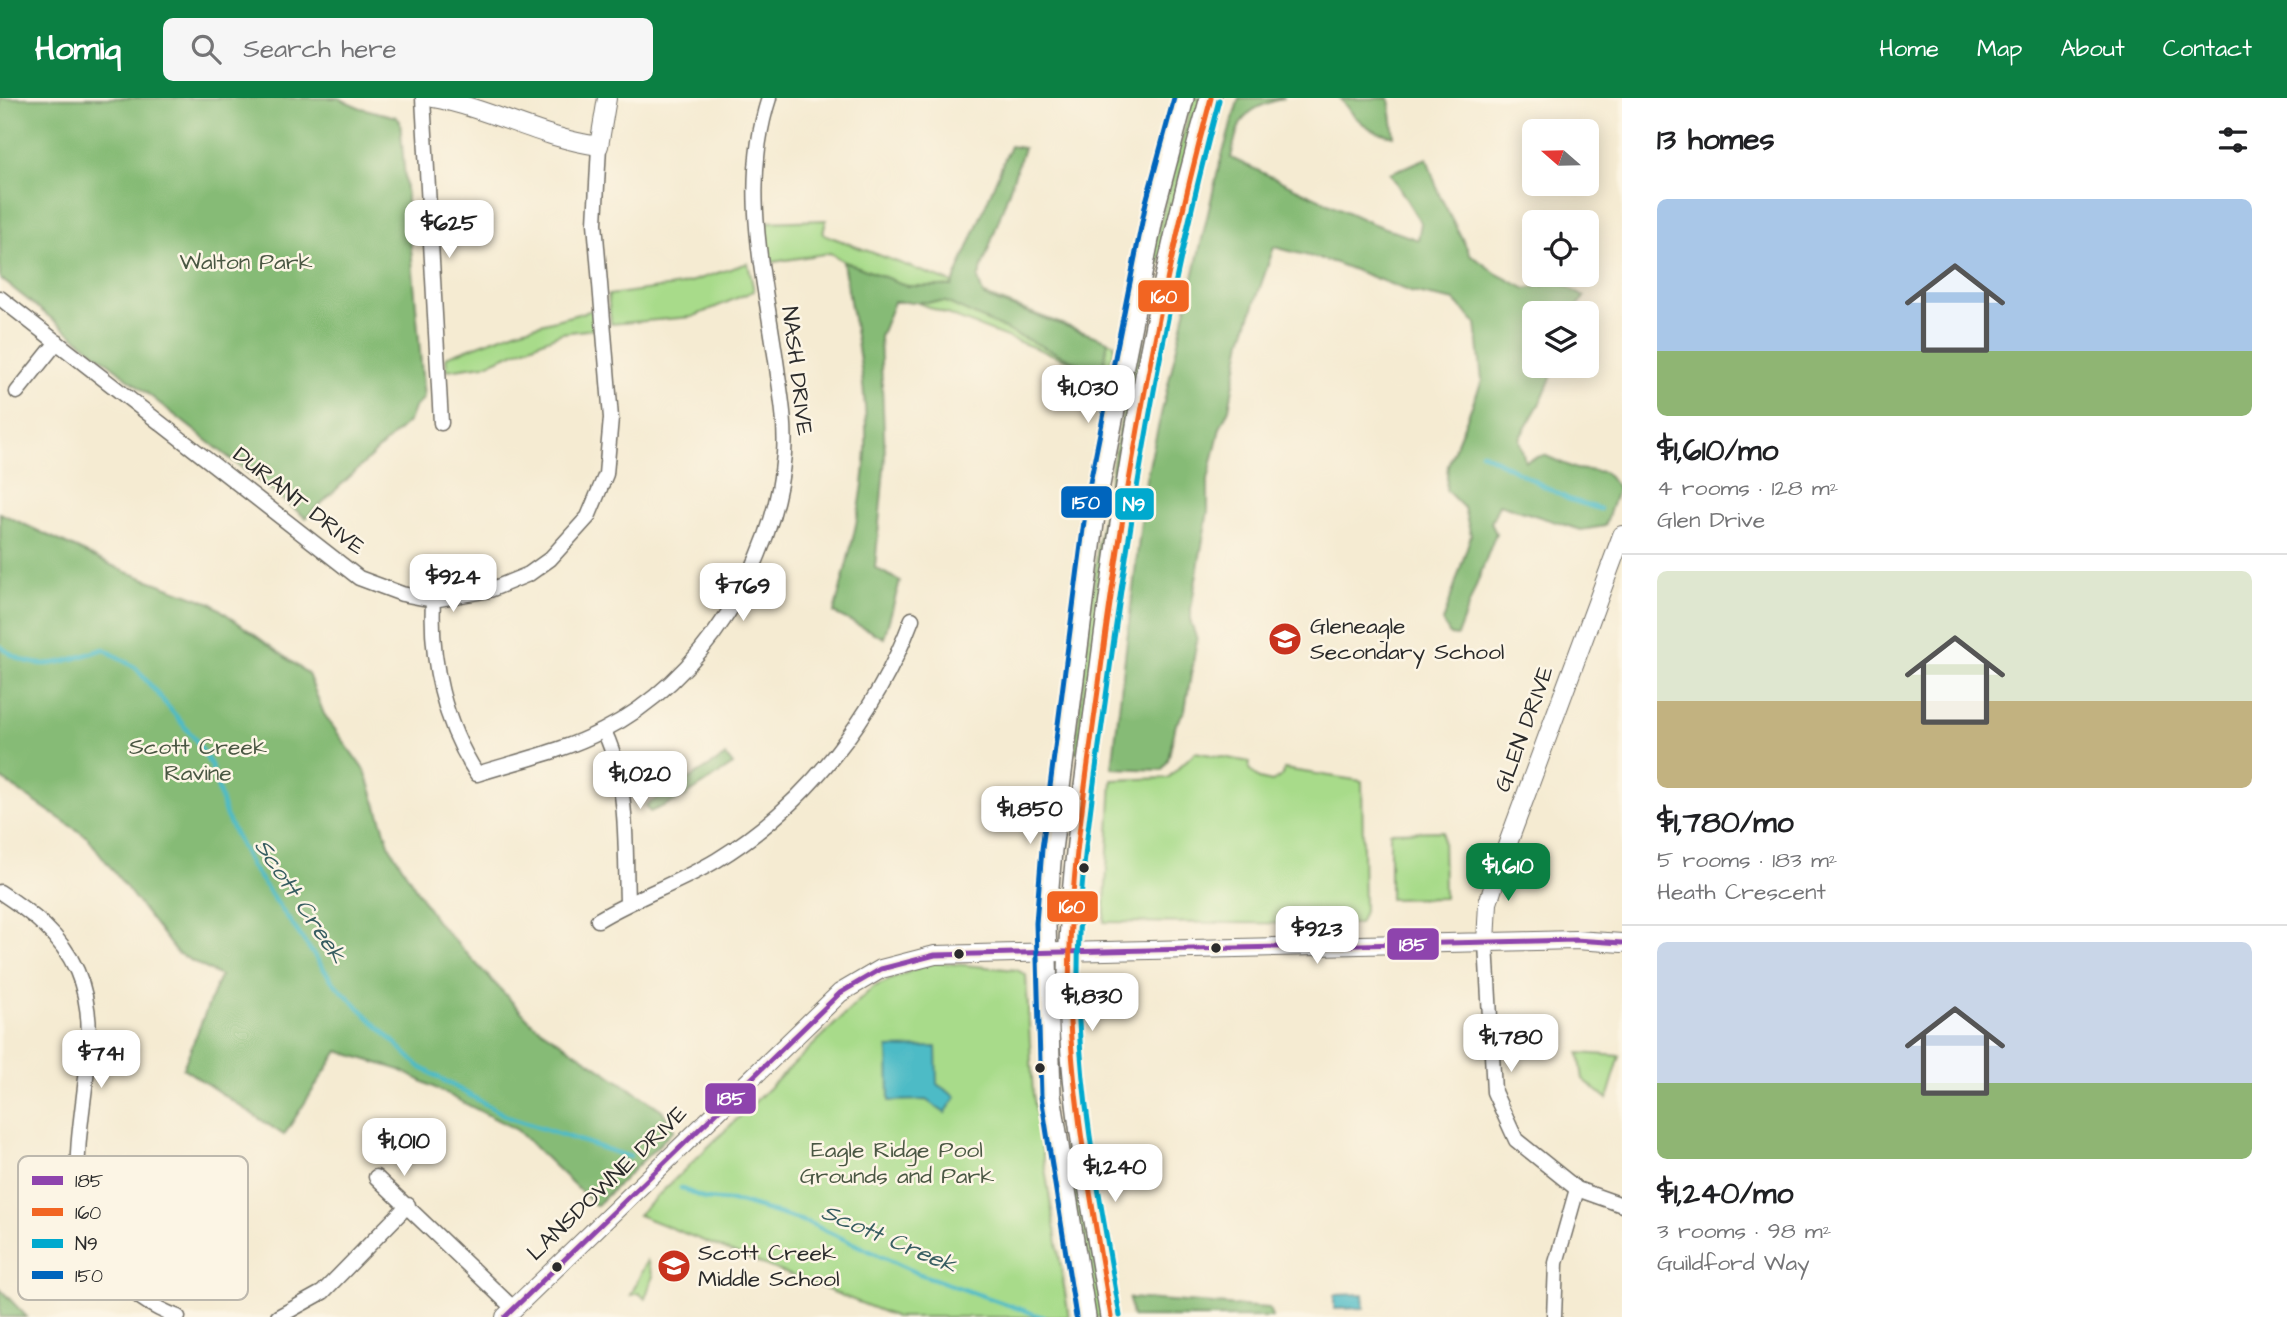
<!DOCTYPE html>
<meta charset="utf-8">
<style>
body{margin:0;font-family:"Architects Daughter",sans-serif;background:#f6f6f6;color:#202124;height:100vh;display:flex;flex-direction:column;font-size:26px;white-space:nowrap}
*{box-sizing:border-box;margin:0}
p{font-size:23px;color:#757577}
.icon{flex:none;width:38px;height:38px;fill:none;stroke:currentColor;stroke-width:2;stroke-linecap:round;stroke-linejoin:round}
.map{position:relative;flex:1;overflow:hidden}
.side{display:flex;flex-direction:column;background:#fff;width:665px}
.side>*{flex:none}
.needle{width:46px;rotate:290deg}
.tools{position:absolute;left:1522px;top:21px;display:grid;gap:14px}
.tools a{display:grid;place-items:center;width:77px;height:77px;border-radius:10px;background:#fff;box-shadow:0 4px 18px #0003;font-size:35px}
.price{position:absolute;translate:-50% -60px;padding:0 16px;border-radius:14px;background:#fff;color:#222;font-size:23px;line-height:46px;filter:drop-shadow(0 2px 4px #0008)}
.price::after{content:'';position:absolute;left:50%;top:42px;width:21px;height:16px;margin-left:-10px;background:inherit;clip-path:polygon(0 0,100% 0,50% 100%)}
.price.selected{background:#0b8043;color:#fff}
ul{padding:0;list-style:none}
li{display:grid;align-content:center;gap:14px;height:371px;padding:0 35px}
li+li{border-top:2px solid #e0e0e0}
li span{display:grid;place-items:center;height:217px;border-radius:10px;color:#555}
li>.icon{margin-inline-start:auto}
span .icon{width:126px;height:126px;fill:#fffc;stroke-width:1}
li b{font-size:30px}
h2{display:flex;justify-content:space-between;align-items:center;height:84px;padding:0 35px;font-size:30px}
header{display:flex;align-items:center;gap:42px;box-sizing:border-box;height:98px;padding:0 35px;background:#0b8043;color:#fff}
header strong{font-size:33px}
nav{display:flex;gap:38px;margin-inline-start:auto;font-size:24px}
.search{width:490px;height:63px;background:#f6f6f6;display:flex;align-items:center;gap:18px;box-sizing:border-box;padding:0 24px;border-radius:10px;color:#757577;font-size:26px}
main{display:flex;flex:1;min-height:0}
.map>svg:first-child{display:block}
</style>
<header>
<strong>Homiq</strong>
<div class="search"><svg class="icon" aria-label="search" viewBox="0 0 24 24"><circle cx="10" cy="10" r="6"/><path d="M15 15l6 6"/></svg>Search here</div>
<nav><a>Home</a><a>Map</a><a>About</a><a>Contact</a></nav>
</header>
<main>
<div class="map">
<svg width="1622" height="1219" viewBox="0 0 1622 1219">
<rect width="100%" height="100%" fill="#fcf5e5"/>
<filter id="ink" filterUnits="userSpaceOnUse"><feTurbulence type="fractalNoise" baseFrequency=".0143" numOctaves="2"/><feDisplacementMap in="SourceGraphic" scale="14" xChannelSelector="R" yChannelSelector="G"/><feConvolveMatrix kernelMatrix="1 2 1 2 8 2 1 2 1" color-interpolation-filters="sRGB"/></filter>
<filter id="wash" filterUnits="userSpaceOnUse"><feTurbulence type="fractalNoise" baseFrequency=".00686" numOctaves="4" result="noise"/><feDisplacementMap in="SourceGraphic" scale="28" xChannelSelector="R" yChannelSelector="G"/><feGaussianBlur stdDeviation="1.57" result="paint"/><feColorMatrix in="noise" values="0 0 0 0 0 0 0 0 0 0 0 0 0 0 0 0 0 1.4 0 .05"/><feComposite in="paint" operator="in"/></filter>
<g filter="url(#wash)">
<rect width="100%" height="100%" fill="#f5ebd2"/>
<!-- green -->
<path fill="#a8db8a" stroke="#6a835a" stroke-width="2" d="M1193,0H1201C1139,214 1108,434 1081,655L1075,654L1098,445L1156,140Z
M826,122L823,136L1115,246L1108,278L845,177L843,163L830,155L767,165L762,124Z
M748,165L754,193L692,219L611,226L608,197L681,187Z
M593,212L594,231L562,235L484,267L447,272L446,259L518,232Z
M1195,654L1250,664L1249,671L1259,681L1272,684L1283,677L1284,671L1362,683L1364,813L1359,826L1104,824L1112,682L1168,680Z
M1443,733L1444,800L1390,801V734Z
M932,864L1017,872L1026,877L1033,996L1069,1219H896L638,1117L873,889Z
M1579,955L1620,958L1607,1001L1583,981Z
M1058,966L1082,1081L1104,1219H1092L1063,1043Z
M647,1162L653,1178L645,1201L639,1195L631,1197Z"/>
<!-- forest -->
<path fill="#86bb76" stroke="#587350" stroke-width="2" d="M0,0H338L361,10L396,19L400,23L424,300L414,310L409,323L306,420L0,180Z
M1239,0H1284C1243,12 1239,19 1231,60L1371,125L1418,142L1421,125L1390,75L1427,60L1439,96L1470,156L1497,176L1526,191L1560,184L1584,199L1573,215H1535V268H1556L1541,303L1519,341L1525,363L1544,357L1576,371L1604,374L1618,389L1605,428L1581,432L1499,406L1491,425L1496,435L1457,538L1450,537L1443,524L1471,437L1464,410L1446,392L1448,367L1482,283L1476,225L1455,203L1411,194L1336,165L1274,149L1242,242L1229,311L1220,330L1208,382V413L1191,510V526L1197,541L1185,612L1176,626L1168,662L1162,672L1112,670L1146,381L1219,68Z
M1389,0L1394,38C1367,34 1356,21 1340,1Z
M1010,48L1024,50L978,181L984,199L1108,243L1102,276L946,204H894L880,239L885,359L875,470L900,483L884,540L834,515C848,461 864,406 866,351C868,288 853,224 843,163L908,188H952Z
M0,415L124,473L211,505L308,576L324,616L366,675L390,749L436,823L532,925L662,1012L674,1032L596,1108L517,1032L400,972L338,953L284,1037L183,970L220,878L177,855L87,739L0,680Z
M726,658L733,667L682,700L650,714L646,707Z
M0,1191L27,1219H0Z
M1129,1200L1269,1210L1272,1219H1132Z"/>
<!-- water -->
<path fill="#4dbbc6" stroke="#3c7378" stroke-width="2" d="M936,949L937,986L956,999L945,1015L926,1002L889,1003L888,950Z
M1363,1196L1364,1210L1334,1211V1197Z"/>
<g fill="none" stroke-linecap="round" stroke-linejoin="round">
<!-- stream -->
<path stroke="#4dbbc6" stroke-width="4.5" d="M1481,354L1568,401L1600,411
M0,548C36,579 64,563 104,551L136,570L195,641L211,667L226,718L251,768L333,884L396,946L420,969L510,1020L630,1059
M681,1090L705,1101L740,1104L809,1125L917,1175L1043,1219"/>
</g>
</g>
<g filter="url(#ink)">
<g fill="none" stroke-linecap="round" stroke-linejoin="round">
<defs>
<path id="minor" d="M423,0L441,325
M0,200L359,480L402,496L433,502L490,492L529,476L550,461L588,419L606,376L611,320L595,125L599,48
M17,294L57,244
M433,502C430,563 444,625 477,676C518,663 564,653 602,633C701,584 775,465 784,356C786,330 782,303 778,277C766,184 739,93 769,0
M604,633C629,684 625,749 627,804
M0,794C32,815 61,837 77,873C117,965 37,1078 109,1170C128,1193 150,1209 178,1219
M598,822C636,799 679,785 717,762C806,708 876,617 912,521
M1486,845L1494,994L1516,1042L1577,1091L1622,1107
M376,1079L513,1210
M278,1219L323,1194L408,1107
M1554,1219L1556,1165L1577,1091"/>
<path id="tertiary" d="M433,0C491,11 541,40 599,48L607,0
M1486,845L1488,805L1504,756L1622,437
M505,1219L840,895L881,871L935,857L1575,842L1622,845"/>
<path id="secondary" d="M1085,1219L1050,997L1045,826L1051,752L1096,402L1155,106L1183,0
M1111,1219C1094,1108 1068,994 1069,881C1070,782 1086,682 1099,584C1124,388 1156,191 1211,0"/>
</defs>
<!-- minor casing -->
<use href="#minor" stroke="#726e65" stroke-width="17"/>
<!-- tertiary casing -->
<use href="#tertiary" stroke="#726e65" stroke-width="20"/>
<!-- secondary casing -->
<use href="#secondary" stroke="#726e65" stroke-width="24"/>
<!-- minor -->
<use href="#minor" stroke="#fff" stroke-width="14"/>
<!-- tertiary -->
<use href="#tertiary" stroke="#fff" stroke-width="18"/>
<!-- secondary -->
<use href="#secondary" stroke="#fff" stroke-width="21"/>
<defs>
<path id="bus-1" d="M505,1219L840,895L881,871L935,857L1575,842L1622,845"/>
<path id="bus-2" d="M1111,1219C1095,1121 1075,1023 1070,924C1065,810 1084,697 1099,585C1125,387 1159,192 1211,0"/>
<path id="bus-3" d="M1120,1218C1104,1120 1083,1023 1079,924C1073,812 1092,701 1107,591C1134,392 1167,196 1219,2"/>
<path id="bus-4" d="M1076,1219L1041,998L1036,825L1042,751L1087,400L1146,104L1174,0"/>
</defs>
<!-- bus-1 casing -->
<use href="#bus-1" stroke="#fcf5e5" stroke-width="10"/>
<!-- bus-2 casing -->
<use href="#bus-2" stroke="#fcf5e5" stroke-width="10"/>
<!-- bus-3 casing -->
<use href="#bus-3" stroke="#fcf5e5" stroke-width="10"/>
<!-- bus-4 casing -->
<use href="#bus-4" stroke="#fcf5e5" stroke-width="10"/>
<!-- bus-1 -->
<use href="#bus-1" stroke="#8e44ad" stroke-width="5"/>
<!-- bus-2 -->
<use href="#bus-2" stroke="#f26522" stroke-width="5"/>
<!-- bus-3 -->
<use href="#bus-3" stroke="#00a9ce" stroke-width="5"/>
<!-- bus-4 -->
<use href="#bus-4" stroke="#0065bd" stroke-width="5"/>
</g>
</g>
<!-- icons -->
<defs>
<symbol id="school-disc" viewBox="-11 -11 22 22"><circle r="9.5" fill="#c8321e" stroke="#fcf5e5"/><path d="M0-5L7-2L0 1L-7-2ZM-4 1L0 2.5L4 1V4Q0 6-4 4Z" fill="#fff"/></symbol>
</defs>
<g fill-rule="evenodd">
<use href="#school-disc" x="1266" y="522" width="38" height="38"/>
<use href="#school-disc" x="655" y="1149" width="38" height="38"/>
</g>
<!-- markers -->
<g fill="#2b2b2b" stroke="#fcf5e5" stroke-width="2.5">
<circle cx="1084" cy="770" r="6"/>
<circle cx="1216" cy="850" r="6"/>
<circle cx="959" cy="856" r="6"/>
<circle cx="1040" cy="970" r="6"/>
<circle cx="557" cy="1169" r="6"/>
</g>
<g text-anchor="middle" dominant-baseline="central" stroke-width="5" stroke-linejoin="round" paint-order="stroke">
<!-- park labels -->
<g font-size="23" fill="#4a5743" stroke="#fcf5e5">
<text x="246" y="164">Walton Park</text>
<text x="198" y="649">Scott Creek<tspan x="198" dy="26">Ravine</tspan></text>
<text x="897" y="1052">Eagle Ridge Pool<tspan x="897" dy="26">Grounds and Park</tspan></text>
</g>
<!-- street labels -->
<g font-size="23" fill="#2b2b2b" stroke="#fcf5e5">
<text transform="translate(797 273) rotate(83)">NASH DRIVE</text>
<text transform="translate(299 403) rotate(38)">DURANT DRIVE</text>
<text transform="translate(1524 631) rotate(-70)">GLEN DRIVE</text>
<text transform="translate(607 1085) rotate(-44)">LANSDOWNE DRIVE</text>
</g>
<!-- poi labels -->
<g font-size="23" fill="#2b2b2b" stroke="#fcf5e5" text-anchor="start">
<text x="1310" y="528">Gleneagle<tspan x="1310" dy="26">Secondary School</tspan></text>
<text x="698" y="1155">Scott Creek<tspan x="698" dy="26">Middle School</tspan></text>
</g>
<!-- water labels -->
<g font-size="24" font-style="italic" fill="#375d61" stroke="#fcf5e5">
<text transform="translate(300 803) rotate(56)">Scott Creek</text>
<text transform="translate(889 1141) rotate(23)">Scott Creek</text>
</g>
</g>
<!-- legend -->
<rect x="18" y="1058" width="230" height="144" rx="10" fill="#fcf5e5" stroke="#bdb8ad" stroke-width="2"/>
<rect x="32" y="1078" width="31" height="9" fill="#8e44ad"/>
<rect x="32" y="1110" width="31" height="8" fill="#f26522"/>
<rect x="32" y="1141" width="31" height="9" fill="#00a9ce"/>
<rect x="32" y="1173" width="31" height="8" fill="#0065bd"/>
<g font-size="19" fill="#2b2b2b">
<text x="75" y="1089">185</text>
<text x="75" y="1121">160</text>
<text x="75" y="1152">N9</text>
<text x="75" y="1184">150</text>
</g>
<g stroke="#fcf5e5" stroke-width="2.5">
<rect x="1137" y="181" width="53" height="34" rx="7" fill="#f26522"/>
<rect x="1060" y="387" width="53" height="34" rx="7" fill="#0065bd"/>
<rect x="1114" y="389" width="41" height="34" rx="7" fill="#00a9ce"/>
<rect x="1046" y="792" width="53" height="33" rx="7" fill="#f26522"/>
<rect x="1386" y="829" width="54" height="34" rx="7" fill="#8e44ad"/>
<rect x="704" y="984" width="53" height="33" rx="7" fill="#8e44ad"/>
</g>
<g font-size="19" text-anchor="middle" font-weight="bold" fill="#fff">
<text x="1164" y="205">160</text>
<text x="1086" y="411">150</text>
<text x="1134" y="413">N9</text>
<text x="1072" y="815">160</text>
<text x="1413" y="853">185</text>
<text x="731" y="1007">185</text>
</g>
</svg>
<div class="tools">
<a><svg class="needle" viewBox="-14 -14 28 28"><path d="M0-13l5 13h-10z" fill="#e53935"/><path d="M0 13l5-13h-10z" fill="#757577"/></svg></a>
<a><svg class="icon" aria-label="locate" viewBox="0 0 24 24"><circle cx="12" cy="12" r="6"/><path d="M12 2v4M12 18v4M2 12h4M18 12h4"/></svg></a>
<a><svg class="icon" aria-label="layers" viewBox="0 0 24 24"><path d="M12 4l9 5-9 5-9-5zM3 14l9 5 9-5"/></svg></a>
</div>
<b class="price" style="left:449px;top:162px">$625</b>
<b class="price" style="left:1088px;top:327px">$1,030</b>
<b class="price" style="left:453px;top:516px">$924</b>
<b class="price" style="left:743px;top:525px">$769</b>
<b class="price" style="left:640px;top:713px">$1,020</b>
<b class="price" style="left:1030px;top:748px">$1,850</b>
<b class="price selected" style="left:1508px;top:805px">$1,610</b>
<b class="price" style="left:1317px;top:868px">$923</b>
<b class="price" style="left:1092px;top:935px">$1,830</b>
<b class="price" style="left:1511px;top:976px">$1,780</b>
<b class="price" style="left:101px;top:992px">$741</b>
<b class="price" style="left:404px;top:1080px">$1,010</b>
<b class="price" style="left:1115px;top:1106px">$1,240</b>
</div>
<section class="side">
<h2>13 homes<svg class="icon" aria-label="filters" viewBox="0 0 24 24"><path d="M4 7h16M4 17h16"/><circle cx="9" cy="7" r="2"/><circle cx="15" cy="17" r="2"/></svg></h2>
<ul>
<li><span style="background:linear-gradient(#a9c7e8 70%,#8fb573 0)"><svg class="icon" aria-label="home" viewBox="0 0 24 24"><path d="M3 11l9-7 9 7M6 9v11h12V9"/></svg></span><div><b>$1,610/mo</b><p>4 rooms · 128 m²</p><p>Glen Drive</p></div></li>
<li><span style="background:linear-gradient(#dfe7d0 60%,#c2b280 0)"><svg class="icon" aria-label="home" viewBox="0 0 24 24"><path d="M3 11l9-7 9 7M6 9v11h12V9"/></svg></span><div><b>$1,780/mo</b><p>5 rooms · 183 m²</p><p>Heath Crescent</p></div></li>
<li><span style="background:linear-gradient(#c9d6e8 65%,#8fb573 0)"><svg class="icon" aria-label="home" viewBox="0 0 24 24"><path d="M3 11l9-7 9 7M6 9v11h12V9"/></svg></span><div><b>$1,240/mo</b><p>3 rooms · 98 m²</p><p>Guildford Way</p></div></li>
</ul>
</section>
</main>
